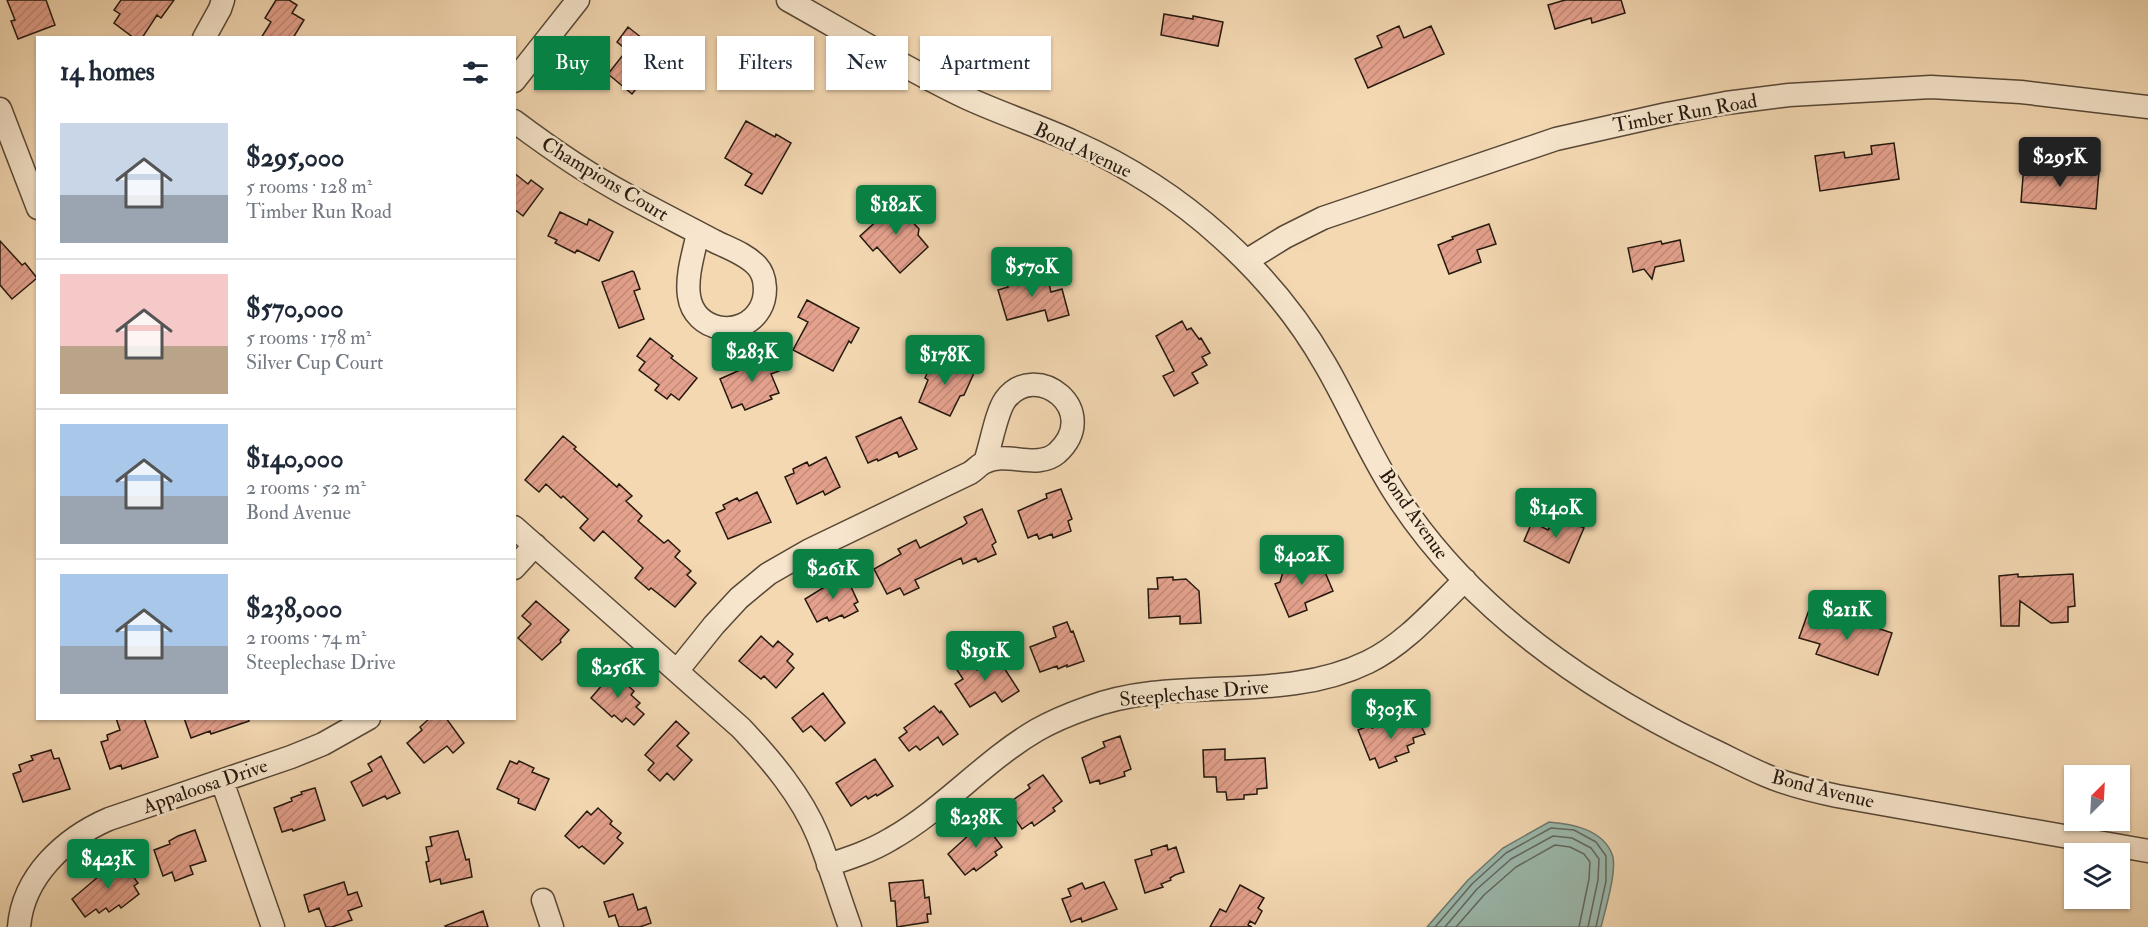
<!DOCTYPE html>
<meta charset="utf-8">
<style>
body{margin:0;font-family:"IM FELL Double Pica",serif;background:#f6f6f7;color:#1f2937;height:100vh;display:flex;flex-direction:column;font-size:22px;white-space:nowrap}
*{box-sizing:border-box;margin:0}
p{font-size:20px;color:#747a83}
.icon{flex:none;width:33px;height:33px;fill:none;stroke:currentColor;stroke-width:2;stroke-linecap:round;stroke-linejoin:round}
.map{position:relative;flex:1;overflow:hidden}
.drawer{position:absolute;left:36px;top:36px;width:480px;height:684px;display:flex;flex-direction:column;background:#fff;border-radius:0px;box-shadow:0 2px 4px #0004}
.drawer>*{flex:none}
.guide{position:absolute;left:534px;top:36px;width:570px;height:54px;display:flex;gap:12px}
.needle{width:39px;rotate:24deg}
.buttons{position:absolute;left:2064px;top:765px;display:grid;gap:12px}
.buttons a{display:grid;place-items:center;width:66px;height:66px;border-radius:0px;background:#fff;box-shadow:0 2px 4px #0004;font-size:30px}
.price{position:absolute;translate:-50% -51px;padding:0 14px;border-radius:6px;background:#0b8043;color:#fff;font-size:20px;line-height:39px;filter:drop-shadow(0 2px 3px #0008)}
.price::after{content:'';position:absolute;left:50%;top:36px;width:18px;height:14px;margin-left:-9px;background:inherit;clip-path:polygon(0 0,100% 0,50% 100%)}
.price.selected{background:#222;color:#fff}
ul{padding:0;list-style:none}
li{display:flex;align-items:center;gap:18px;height:150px;padding:0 24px}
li+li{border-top:2px solid #e0e1e3}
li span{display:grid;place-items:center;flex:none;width:168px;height:120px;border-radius:0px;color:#555}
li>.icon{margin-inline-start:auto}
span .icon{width:72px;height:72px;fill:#fffc;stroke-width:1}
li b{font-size:26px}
h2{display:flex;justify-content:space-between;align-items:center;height:72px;padding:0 24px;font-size:26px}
.pill{padding:0 21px;border-radius:0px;background:#fff;box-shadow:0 2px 4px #0004;font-size:21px;line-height:54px}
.pill.selected{background:#0b8043;color:#fff}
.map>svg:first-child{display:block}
</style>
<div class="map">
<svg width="2148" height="927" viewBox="0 0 2148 927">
<defs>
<pattern id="building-hatch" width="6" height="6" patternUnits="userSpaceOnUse" patternTransform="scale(1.5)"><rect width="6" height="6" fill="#e4a18d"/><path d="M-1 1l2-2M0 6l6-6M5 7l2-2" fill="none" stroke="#c38a78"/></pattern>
</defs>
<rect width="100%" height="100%" fill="#f3d8b2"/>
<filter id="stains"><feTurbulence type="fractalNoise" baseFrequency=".00333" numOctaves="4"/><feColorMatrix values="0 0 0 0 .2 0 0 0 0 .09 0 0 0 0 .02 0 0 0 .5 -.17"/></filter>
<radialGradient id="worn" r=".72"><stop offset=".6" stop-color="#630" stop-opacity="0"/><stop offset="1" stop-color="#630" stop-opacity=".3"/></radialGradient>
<!-- water -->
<path fill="#9bb9ae" stroke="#6b796e" stroke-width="1.5" d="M1549,822C1572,824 1602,829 1612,854C1618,868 1605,911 1601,927H1427L1468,880L1503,848Z"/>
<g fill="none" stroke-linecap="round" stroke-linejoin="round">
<!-- shore -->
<path stroke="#60685e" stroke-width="1.5" d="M1435,927L1472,884L1506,853L1551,828L1574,830L1596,842L1606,856V881L1596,927
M1445,927L1477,889L1511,859L1553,836L1572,838L1591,848L1599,859L1598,880L1588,927
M1456,927L1484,895L1516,867L1555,845L1570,847L1584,854L1590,862L1589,879L1579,927"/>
</g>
<!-- building -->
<path fill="url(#building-hatch)" stroke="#24180e" stroke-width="1.5" d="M7,0H46L55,25L18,39L11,21L15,20Z
M121,0H174L161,18L157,15L142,38H134L114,23L120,14L114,10Z
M276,0H289L297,5L292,13L304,20L293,38H261L271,22L265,18Z
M1565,0H1621L1625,13L1592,23L1591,18L1555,29L1548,5Z
M1164,14L1193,19V16L1223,22L1218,46L1161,35Z
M1399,26L1404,38L1431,26L1444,54L1368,88L1355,59L1382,47L1377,36Z
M628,27L675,64L664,77L658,72L645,89L640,84L632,94L608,74L627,50L617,42Z
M746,121L775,137L776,134L791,143L762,194L745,185L752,174L725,158Z
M1894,143L1899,179L1820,191L1815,156L1844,152L1845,158L1872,154L1871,146Z
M2024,164L2047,167V172L2076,175V169L2099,171L2096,209L2021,202Z
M514,173L528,184L531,180L543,189L523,216L514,209Z
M903,197L914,209L907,216L919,229L918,235L928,247L900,273L877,247L873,251L860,236Z
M560,212L587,225L589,219L613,232L599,261L577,250L575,253L555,243L557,240L548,236Z
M1489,224L1496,244L1477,250L1481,262L1449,274L1438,245L1453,239L1452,237Z
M1680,240L1684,261L1655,267L1652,279L1644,269L1633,272L1628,248L1661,241L1662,244Z
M0,241L22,265L25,263L37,278L12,299L0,285Z
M632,271L634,272L640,289L634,291L644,319L619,328L602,282Z
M1035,271L1038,279L1047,276L1051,292L1062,289L1069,315L1048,321L1045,310L1007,320L998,290L1008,287L1007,283L1020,279L1019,275Z
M807,300L859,328L851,343L849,341L833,371L793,350L808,322L798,317Z
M1182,321L1187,330L1191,328L1199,339L1201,338L1210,353L1202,357L1207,365L1192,373L1198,383L1174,396L1163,376L1174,371L1156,336Z
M650,338L673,356L671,358L697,378L679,400L671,394L667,399L655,390L659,385L639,370L645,362L637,356Z
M772,353L779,371L771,374L779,393L770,396L772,399L745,410L742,404L732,408L720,379L749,366L747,363Z
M944,360L974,373L964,395L960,396L950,416L919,402L928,380L925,378L933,361L942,365Z
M901,417L917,449L899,457L897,452L878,461L877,459L868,463L856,437Z
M563,436L576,447L574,449L617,487L619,484L632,496L626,501L642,516L638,521L664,543L668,540L680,551L675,557L691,571L687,575L696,583L675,607L651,588L649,590L635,578L643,568L603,531L594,541L580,528L588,519L563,496L561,498L546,484L539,492L525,480Z
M826,457L840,487L825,495L823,491L797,504L785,477L794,473L793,469L807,462L809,466Z
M1061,489L1072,519L1068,521L1071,531L1053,538L1052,534L1039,539L1037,534L1028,538L1018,511L1047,498L1046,494Z
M757,492L771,522L728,539L716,513L725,509L723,505L737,498L739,501Z
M982,509L996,542L992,545L996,554L978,562L976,558L963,564L961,558L915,580L919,588L904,595L900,588L887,594L874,569L901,554L898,549L916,540L920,548L963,526L967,523L964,517Z
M1557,517L1584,528L1569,563L1524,541L1532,522L1548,530L1549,528L1551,529Z
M1310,558L1314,568L1322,565L1333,591L1305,603L1307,610L1289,617L1275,584L1280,582L1283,572L1295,567L1294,564Z
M844,572L858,602L854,604L858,611L844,618L842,615L829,621L827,617L817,622L805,599L831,583L829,580Z
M2018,574V577L2073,574L2075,606L2068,607V622L2051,623L2020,601L2019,626H2001L1999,576Z
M1173,577V580L1186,579L1199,591L1201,623L1180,624V616L1149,618L1148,589H1158L1157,578Z
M536,601L569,630L560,640L561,642L542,660L518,638L531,624L522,616Z
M1809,610L1829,616L1830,612L1892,633L1878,675L1816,654L1820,644L1799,638Z
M1067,622L1071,632L1073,631L1084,661L1067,667V665L1058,669L1057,666L1040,672L1030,647L1056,637L1053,627Z
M761,636L773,647L778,641L793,654L787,661L794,668L776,688L764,676L761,679L739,661Z
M997,657L1019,691L1002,702L995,692L970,707L955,684L963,679L957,670L971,661L977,670Z
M616,669L630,681L627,685L634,691L631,695L640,703L636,707L644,714L634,725L626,718L622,722L614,715L612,717L591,698Z
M823,693L845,723L825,741L811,726L803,732L792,718Z
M934,706L940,713L941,711L958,734L943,745L938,737L920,750L916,746L909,751L899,738L907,732L904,728Z
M1416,715L1425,734L1413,738L1414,743L1407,746L1409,752L1395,757L1397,761L1379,768L1375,758L1370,760L1358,730L1371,725L1372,728Z
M116,718H144L158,757L122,769L121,765L110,769L101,742L108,740L107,735L120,730Z
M184,718H248L249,721L211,734L210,731L191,738Z
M430,718H446L464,743L453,753L447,746L424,763L407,743L422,730L420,727Z
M676,721L689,733L677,746L692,760L674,780L667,773L660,781L648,770L654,763L645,755Z
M1120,736L1131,769L1124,772L1125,776L1100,784L1099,780L1090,783L1082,758L1105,747L1103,742Z
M1225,749V760L1265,758L1267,788L1257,789V794L1244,795V799L1227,800L1226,792H1217L1216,777H1204L1203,750Z
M51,750L54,759L59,758L70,789L23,802L13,774L21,771L19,765L33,760L31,756Z
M381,756L400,793L387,799L385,796L363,806L351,782L372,771L368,764Z
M875,759L893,786L877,796L876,794L868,799L866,796L851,806L836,783Z
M510,761L517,764L519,761L534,768L532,772L549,779L535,810L518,803L519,799L497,789Z
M1043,775L1062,801L1053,808L1055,811L1034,826L1032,822L1022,829L1006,805L1030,788L1028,785Z
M315,788L325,820L293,831L292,829L282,832L274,808L292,801L291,798L302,794L301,792Z
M598,808L612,821L610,824L621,833L617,838L623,843L604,864L582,846L579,848L565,836L587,811L591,815Z
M982,820L1002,847L995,852L997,855L976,871L974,868L965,875L948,854L970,834L968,831Z
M195,830L206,861L190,866L193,874L175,881L172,872L163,876L154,850L170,844L169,841L178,836Z
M458,831L466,860L469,859L472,877L441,884L440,879L430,882L426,862L429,861L426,847L432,846L430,837Z
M1167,845L1168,850L1176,847L1184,872L1175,875L1170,878L1171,880L1161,884L1163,887L1145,893L1135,860L1152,855L1151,850Z
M118,856L138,883L134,886L139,894L121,908L119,905L109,912L106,908L99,913L96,909L85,917L72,899L105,871L102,867Z
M923,880L925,898L929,897L931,914H927L928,922L897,927L895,901H891L889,883Z
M344,882L348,895L357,892L362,906L348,911L352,920L332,927H326L319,908L309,912L304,895Z
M1104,882L1117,909L1082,922L1081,918L1071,922L1062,899L1071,896L1068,889L1082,883L1085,889Z
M1240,885L1264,898L1258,908L1262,911L1255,924L1250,921L1248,925L1252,927H1210L1220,909L1226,912Z
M633,894L638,910L646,907L651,923L640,927H619L615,915L609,917L604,902Z
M483,911L488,927H446L445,926Z"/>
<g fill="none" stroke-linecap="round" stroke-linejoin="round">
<defs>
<path id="minor" d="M788,0C847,33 906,69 967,98C1002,114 1039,126 1074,142C1128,166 1178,198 1222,238C1262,274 1298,317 1325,364C1349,405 1367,449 1393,490C1465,605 1583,687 1704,746C1724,755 1744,766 1765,775C1788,785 1813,791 1837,796L2148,851
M204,38L220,9L223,0
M514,81L578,0
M0,109L38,208
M514,121C550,148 586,173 625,194C654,210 684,225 714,241C728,248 746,254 757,266C767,277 767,297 760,309C742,340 694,332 689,296C686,276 694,252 698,233
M1246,261L1285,237L1323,218L1556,139L1667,114L1726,103L1789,95L1931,87L2021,92L2148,107
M514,527L741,728C771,760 801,795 818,836C830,866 839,897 850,927
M514,568L535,545
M677,671L714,625L739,598L768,574L808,551L970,473C975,470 980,464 985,462C1007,451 1037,470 1057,453C1103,411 1036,358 1005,400C996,413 991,445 985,462
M222,781L273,927
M828,865C850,858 871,851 891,839C944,809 984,761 1037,730C1053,721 1070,714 1087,708C1177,674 1280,705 1368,662C1405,644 1435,609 1465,580
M543,900L552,927
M19,927C23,876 65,838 109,819L291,757L323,744L369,718"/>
</defs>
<!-- minor casing -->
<use href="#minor" stroke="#584837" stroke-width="25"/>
<!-- minor -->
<use href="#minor" stroke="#f7e6cd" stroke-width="22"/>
</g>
<g text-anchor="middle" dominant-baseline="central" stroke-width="5" stroke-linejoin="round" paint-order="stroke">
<!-- street labels -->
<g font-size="20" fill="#24180e" stroke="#f7e6cd">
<text transform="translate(1685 113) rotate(-10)">Timber Run Road</text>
<text transform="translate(1083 150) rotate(25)">Bond Avenue</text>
<text transform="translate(605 179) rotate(31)">Champions Court</text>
<text transform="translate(1414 514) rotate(55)">Bond Avenue</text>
<text transform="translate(1194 693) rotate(-5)">Steeplechase Drive</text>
<text transform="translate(205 786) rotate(-19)">Appaloosa Drive</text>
<text transform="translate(1823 789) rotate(14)">Bond Avenue</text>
</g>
</g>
<rect width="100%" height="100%" filter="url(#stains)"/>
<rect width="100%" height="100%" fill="url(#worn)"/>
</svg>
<div class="buttons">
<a><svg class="needle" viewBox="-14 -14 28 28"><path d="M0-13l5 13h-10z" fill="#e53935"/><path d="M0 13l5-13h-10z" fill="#747a83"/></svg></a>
<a><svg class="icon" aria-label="layers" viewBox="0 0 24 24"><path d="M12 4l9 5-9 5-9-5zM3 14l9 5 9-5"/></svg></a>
</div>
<b class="price selected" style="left:2060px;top:188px">$295K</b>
<b class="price" style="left:896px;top:236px">$182K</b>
<b class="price" style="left:1032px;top:298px">$570K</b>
<b class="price" style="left:752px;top:383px">$283K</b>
<b class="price" style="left:945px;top:386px">$178K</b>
<b class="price" style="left:1556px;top:539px">$140K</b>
<b class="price" style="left:1302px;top:586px">$402K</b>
<b class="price" style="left:833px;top:600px">$261K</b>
<b class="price" style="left:1847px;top:641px">$211K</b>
<b class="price" style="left:985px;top:682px">$191K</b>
<b class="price" style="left:618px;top:699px">$256K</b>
<b class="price" style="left:1391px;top:740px">$303K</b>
<b class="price" style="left:976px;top:849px">$238K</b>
<b class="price" style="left:108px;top:890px">$423K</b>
<div class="guide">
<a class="pill selected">Buy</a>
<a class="pill">Rent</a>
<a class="pill">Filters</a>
<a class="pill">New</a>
<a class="pill">Apartment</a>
</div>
<section class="drawer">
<h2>14 homes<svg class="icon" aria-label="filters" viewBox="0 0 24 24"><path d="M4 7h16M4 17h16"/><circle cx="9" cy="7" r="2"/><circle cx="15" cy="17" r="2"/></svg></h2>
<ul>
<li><span style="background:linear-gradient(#c9d6e8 60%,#9aa5b1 0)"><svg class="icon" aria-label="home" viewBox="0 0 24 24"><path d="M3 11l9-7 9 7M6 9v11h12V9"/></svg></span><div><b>$295,000</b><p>5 rooms · 128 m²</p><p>Timber Run Road</p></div></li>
<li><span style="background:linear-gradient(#f6c9c9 60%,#b9a48a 0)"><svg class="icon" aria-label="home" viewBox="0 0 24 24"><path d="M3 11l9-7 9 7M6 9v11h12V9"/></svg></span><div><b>$570,000</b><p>5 rooms · 178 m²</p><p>Silver Cup Court</p></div></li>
<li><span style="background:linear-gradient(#a9c7e8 60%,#9aa5b1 0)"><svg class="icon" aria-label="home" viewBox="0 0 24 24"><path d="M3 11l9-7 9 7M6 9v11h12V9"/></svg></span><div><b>$140,000</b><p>2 rooms · 52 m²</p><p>Bond Avenue</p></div></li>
<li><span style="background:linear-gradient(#a9c7e8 60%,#9aa5b1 0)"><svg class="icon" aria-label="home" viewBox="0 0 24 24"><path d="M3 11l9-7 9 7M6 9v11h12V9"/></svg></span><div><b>$238,000</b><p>2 rooms · 74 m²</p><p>Steeplechase Drive</p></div></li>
</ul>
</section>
</div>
